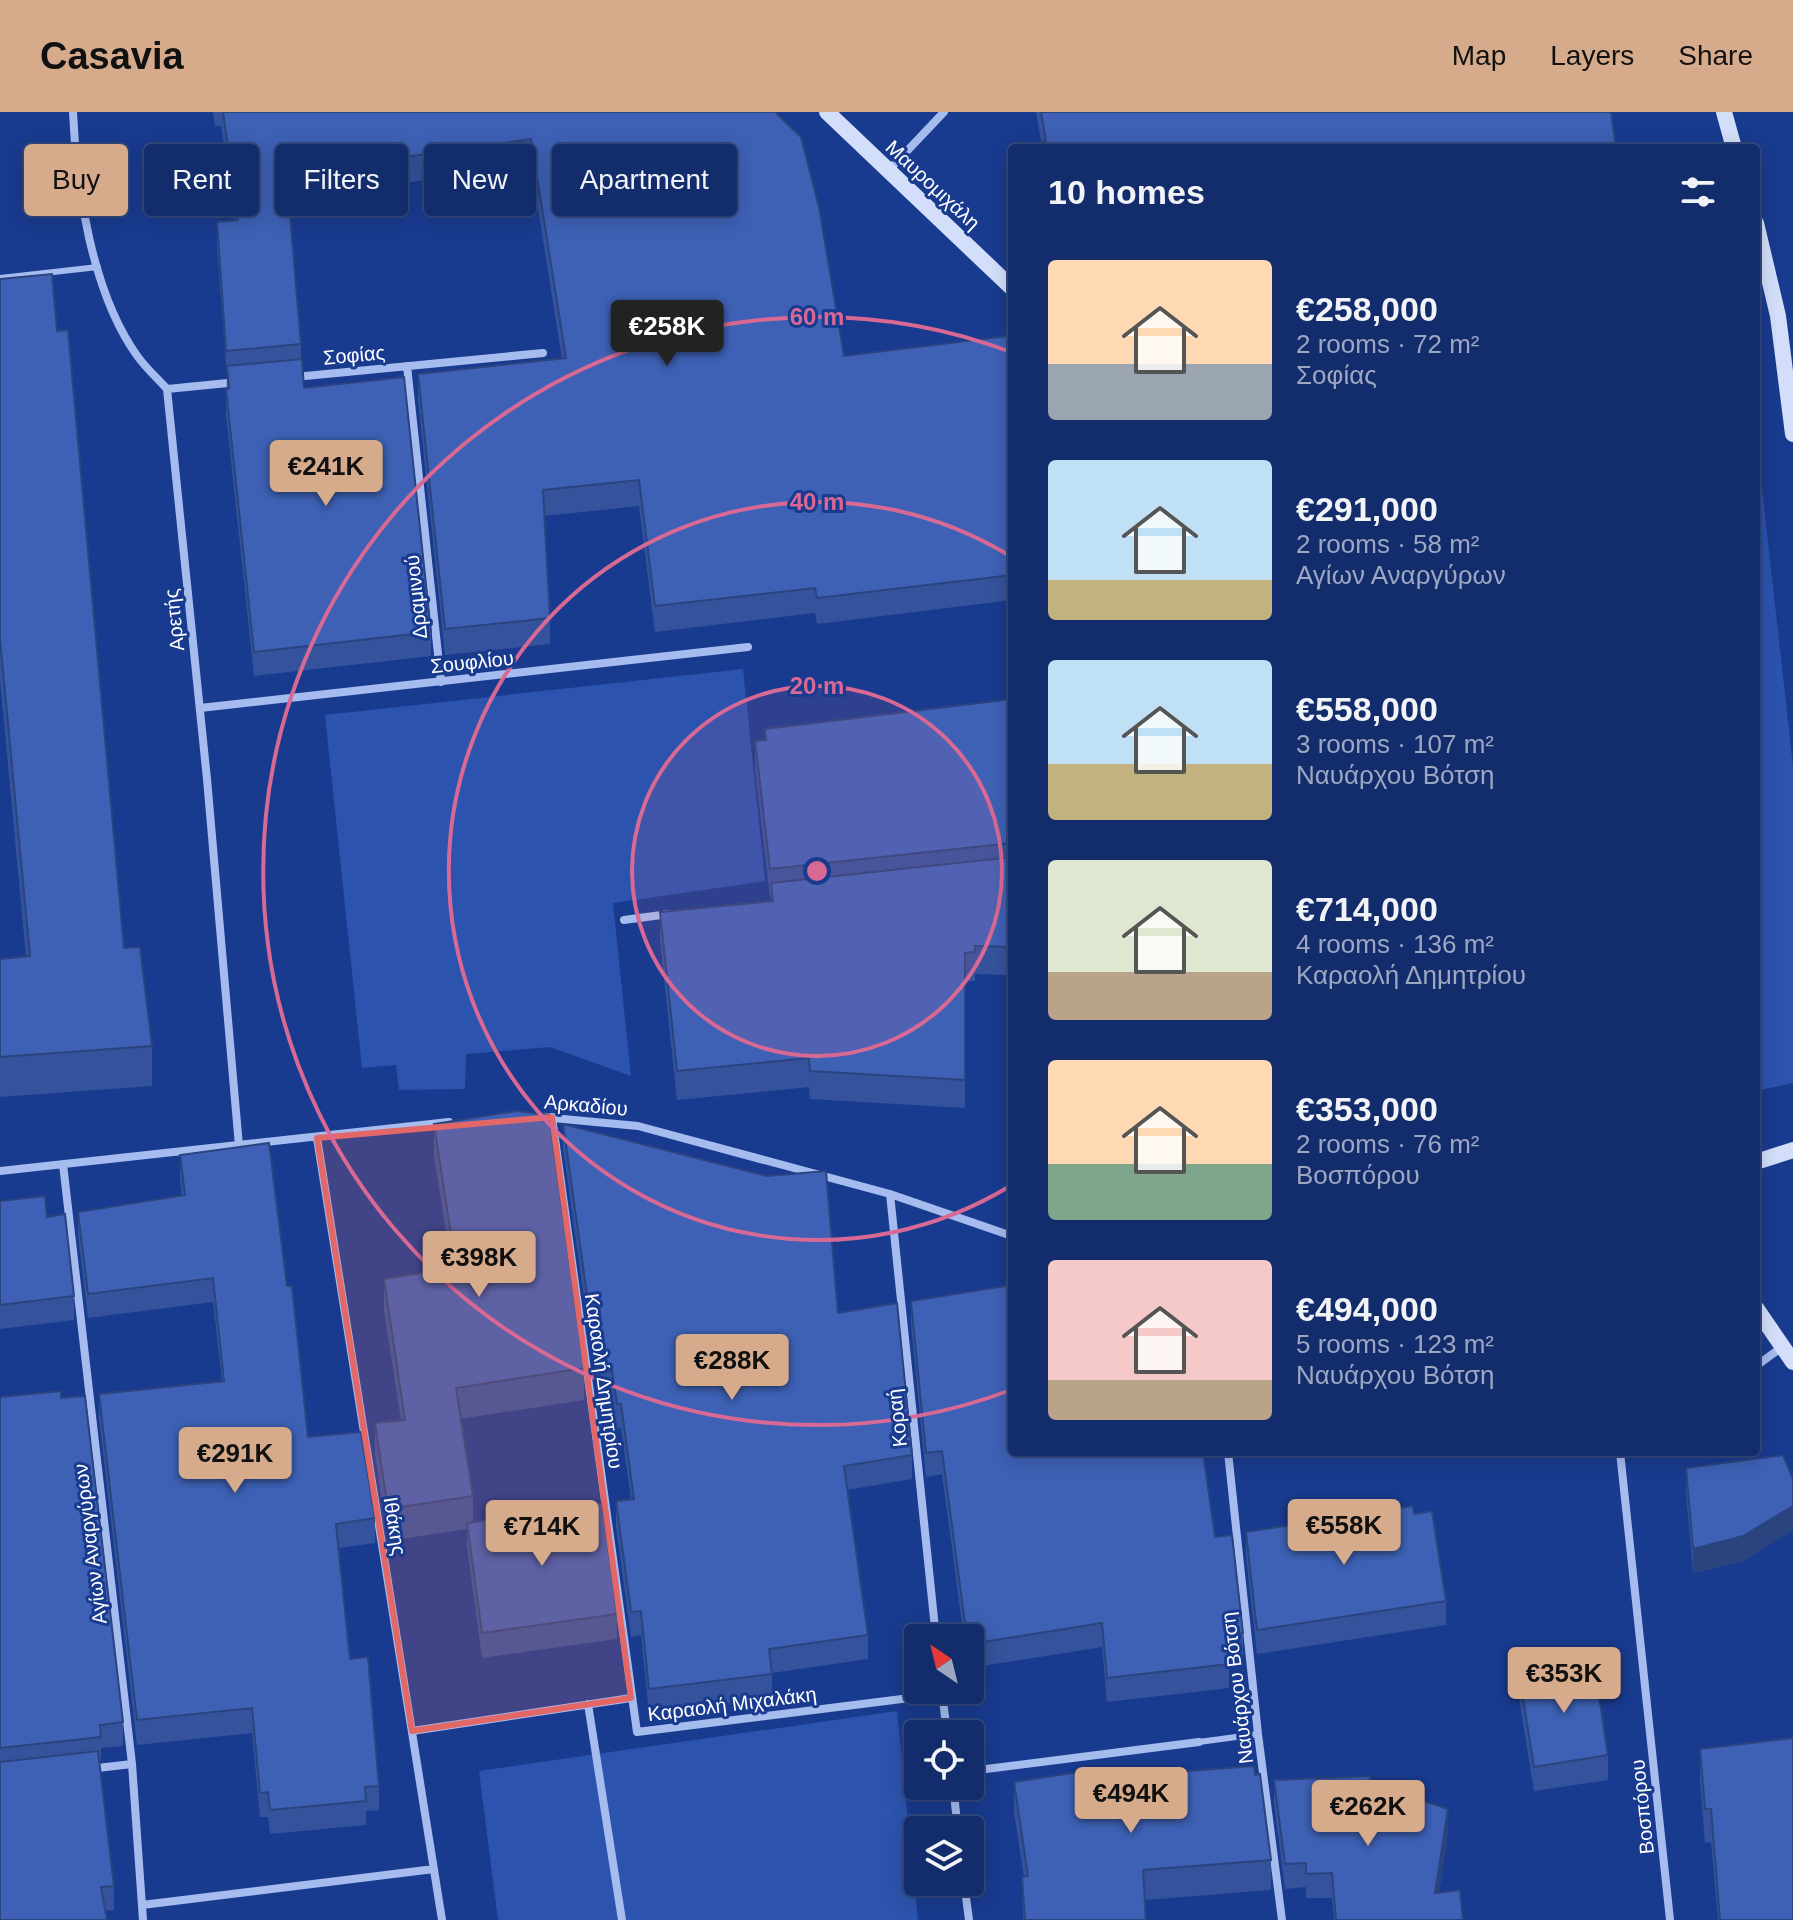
<!DOCTYPE html>
<meta charset="utf-8">
<style>
body{margin:0;font-family:Helvetica,sans-serif;background:#1c3471;color:#f1f3f6;height:100vh;display:flex;flex-direction:column;font-size:30px;white-space:nowrap}
*{box-sizing:border-box;margin:0}
p{font-size:26px;color:#9da7c1}
.icon{flex:none;width:44px;height:44px;fill:none;stroke:currentColor;stroke-width:2;stroke-linecap:round;stroke-linejoin:round}
.map{position:relative;flex:1;overflow:hidden}
.drawer{position:absolute;left:1008px;top:32px;width:752px;height:1312px;display:flex;flex-direction:column;background:#132c6b;border-radius:8px;box-shadow:0 4px 20px #0003,0 0 0 2px #32487e}
.drawer>*{flex:none}
.guide{position:absolute;left:24px;top:32px;width:760px;height:72px;display:flex;gap:16px}
.needle{width:52px;rotate:325deg}
.buttons{position:absolute;left:904px;top:1512px;display:grid;gap:16px}
.buttons a{display:grid;place-items:center;width:80px;height:80px;border-radius:8px;background:#132c6b;box-shadow:0 4px 20px #0003,0 0 0 2px #32487e;font-size:40px}
.price{position:absolute;translate:-50% -68px;padding:0 18px;border-radius:8px;background:#d6ab8b;color:#111;font-size:26px;line-height:52px;filter:drop-shadow(0 2px 4px #0008)}
.price::after{content:'';position:absolute;left:50%;top:48px;width:24px;height:18px;margin-left:-12px;background:inherit;clip-path:polygon(0 0,100% 0,50% 100%)}
.price.on{background:#222;color:#fff}
ul{padding:0;list-style:none}
li{display:flex;align-items:center;gap:24px;height:200px;padding:0 40px}
li span{display:grid;place-items:center;flex:none;width:224px;height:160px;border-radius:8px;color:#555}
li>.icon{margin-inline-start:auto}
span .icon{width:96px;height:96px;fill:#fffc;stroke-width:1}
li b{font-size:34px}
h2{display:flex;justify-content:space-between;align-items:center;height:96px;padding:0 40px;font-size:34px}
.chip{padding:0 28px;border-radius:8px;background:#132c6b;box-shadow:0 4px 20px #0003,0 0 0 2px #32487e;font-size:28px;line-height:72px}
.chip.on{background:#d6ab8b;color:#111}
header{display:flex;align-items:center;gap:48px;box-sizing:border-box;height:112px;padding:0 40px;background:#d6ab8b;color:#111}
header strong{font-size:38px}
nav{display:flex;gap:44px;margin-inline-start:auto;font-size:28px}
.map>svg:first-child{display:block}
</style>
<header>
<strong>Casavia</strong>
<nav><a>Map</a><a>Layers</a><a>Share</a></nav>
</header>
<div class="map">
<svg width="1793" height="1808" viewBox="0 0 1793 1808">
<rect width="100%" height="100%" fill="#193b8f"/>
<!-- green -->
<path fill="#2c53ad" d="M1756,350H1759L1793,654V971L1756,979Z
M743,557L765,769L613,791L631,964L550,935L466,942L465,977L399,978L396,953L362,956L325,603Z
M897,1599L918,1808H498L479,1659Z"/>
<g fill="none" stroke-linecap="round" stroke-linejoin="round">
<!-- lane -->
<path stroke="#a6bcef" stroke-width="6" d="M0,166L98,155
M1199,1630L1258,1622"/>
<!-- street -->
<path stroke="#a6bcef" stroke-width="8" d="M73,0C76,75 92,182 138,245C146,256 157,266 167,277L207,667L239,1034
M889,58L944,0
M407,254L441,570
M295,265L543,241
M167,277L238,270
M200,596L748,535
M624,808L669,802
M542,1005L638,1014L890,1082L1012,1124
M552,1005L637,1620L942,1582
M317,1026L442,1808
M63,1052L132,1652L143,1808
M0,1059L449,1010
M890,1082L936,1526
M1756,1254L1782,1235
M1228,1340L1258,1622L1282,1808
M1620,1340L1670,1808
M942,1579L947,1622
M588,1592L622,1808
M412,1619L631,1586
M89,1657L132,1652
M970,1659L1199,1630
M953,1674L958,1718
M964,1770L969,1808
M142,1793L434,1757"/>
<!-- secondary -->
<path stroke="#d3defa" stroke-width="16" d="M827,0L1012,176
M1724,0L1734,36
M1756,111L1778,204L1793,322
M1756,1050L1793,1038
M1756,1196L1793,1250"/>
</g>
<!-- wall -->
<path fill="#35539c" d="M213,0H775L844,244L1012,255V488L817,512L815,501L655,520L639,394L544,404L550,506V532L445,543L418,288V262L562,247L531,52L378,75L376,64L289,82L301,232V247L304,276L431,520V544L254,564L226,302L227,264L217,135V110L235,108L221,14H215Z
M1036,0H1611L1616,36H1040V30L1041,29Z
M0,167L124,836L152,934V974L0,985V847L26,844L0,568Z
M1012,587V863L975,862V869H965V996L810,987L809,975L677,988L660,828V800L771,789V785H770L755,658V629L765,628V617Z
M434,1012L584,1256V1288L460,1307L473,1384V1410L617,1502V1527L482,1546L467,1435V1417L388,1429L375,1342V1311L401,1308L384,1199V1167L452,1156L434,1044Z
M563,1012L838,1201L912,1343V1367L847,1378L868,1523V1547L772,1561V1586L649,1602L641,1523L631,1525L616,1414V1389L631,1387L621,1316H617L612,1284L598,1286L563,1036Z
M180,1043L308,1325L375,1406V1431L339,1436L350,1547L379,1674V1698L366,1699V1713L270,1722L268,1705H260L252,1621L137,1633L99,1306V1282L222,1269L213,1190L88,1206L78,1124V1100L182,1084L180,1068Z
M0,1089L47,1105L74,1184V1208L0,1217Z
M911,1189L1012,1340L1215,1425L1243,1521V1544L1229,1547V1576L1107,1590L1102,1535L970,1556V1526H964L942,1362L926,1365L911,1213Z
M0,1285L61,1286L123,1610V1634L101,1636V1648L99,1649L114,1774V1798L0,1808Z
M1686,1356L1793,1367V1418L1743,1449L1693,1461L1686,1380Z
M1414,1402L1446,1489V1513L1257,1542L1246,1444V1420Z
M1519,1562L1608,1643V1668L1534,1679L1519,1586Z
M1700,1637L1793,1808H1718L1711,1730L1705,1731L1700,1670Z
M1255,1663L1271,1748V1778L1145,1788L1146,1808H1023L1022,1765H1024L1014,1700V1670L1107,1665Z
M1274,1668L1370,1683L1448,1721L1439,1780L1463,1808H1334L1332,1786H1306V1775L1285,1777L1274,1692Z"/>
<!-- shaded-wall -->
<path fill="#2b447f" d="M1793,1394V1418L1743,1449L1693,1461V1437Z
M1448,1697V1721L1435,1805V1781Z"/>
<!-- building -->
<path fill="#3e61b5" stroke="#2b447f" stroke-width="2" d="M223,0H775L801,25L819,95L844,244L1008,224L1012,255V463L817,486L815,476L655,494L639,368L543,378L550,506L445,517L418,262L566,246L531,27L378,49L376,38L286,56L301,232L226,239L217,110L238,108Z
M1041,0H1611L1616,36H1041L1040,30L1046,29Z
M52,162L57,219L68,218L124,836L140,835L152,934L0,945V847L30,844L0,527V167Z
M302,247L304,276L404,265L431,520L254,540L226,277H229L227,254Z
M1012,587V731L770,757L755,629L766,628L765,617Z
M1012,745V835L975,834V840L965,841V968L810,959L809,946L677,959L660,800L773,789L771,771Z
M516,999L549,1003L584,1256L456,1276L473,1384L388,1397L375,1311L405,1308L384,1167L456,1155L434,1012Z
M563,1012L767,1064L826,1059L838,1201L897,1191L912,1343L844,1354L868,1523L769,1537L772,1562L649,1577L641,1499L631,1500L616,1389L634,1387L621,1292H617L612,1259L598,1261Z
M269,1031L287,1174H292L308,1325L361,1320L375,1406L336,1412L350,1547L368,1545L379,1674L365,1675L366,1689L270,1698L268,1680L260,1681L252,1596L137,1608L99,1282L224,1269L213,1166L88,1182L78,1100L185,1083L180,1043Z
M45,1084L47,1105L65,1102L74,1184L0,1193V1089Z
M1012,1173V1340H1203L1215,1425L1232,1423L1243,1521L1226,1523L1229,1552L1107,1566L1102,1511L970,1532V1526H967L942,1339L926,1341L911,1189Z
M61,1279V1286L85,1284L123,1610L100,1613L101,1625L0,1636V1285Z
M1783,1343L1793,1367V1394L1743,1424L1693,1437L1686,1356Z
M602,1391L617,1502L482,1521L467,1411Z
M1413,1394L1414,1402L1432,1399L1446,1489L1257,1518L1246,1420Z
M1594,1551L1608,1643L1534,1655L1519,1562Z
M1793,1626V1808H1720L1711,1697H1705L1700,1637Z
M98,1639L114,1774L101,1775L107,1808H0V1650Z
M1254,1654L1255,1663L1260,1662L1271,1748L1143,1758L1146,1808H1025L1022,1765L1028,1764L1014,1670L1105,1656L1107,1665Z
M1370,1664V1683L1398,1680L1448,1697L1435,1781L1460,1778L1463,1808H1336L1332,1761L1306,1762V1751L1285,1752L1274,1668Z"/>
<!-- marked area -->
<path fill="#e26868" fill-opacity="0.2" stroke="#e26868" stroke-width="6" stroke-linejoin="round" d="M552,1005L631,1586L412,1619L317,1026Z"/>
<!-- distance rings -->
<circle cx="817" cy="759" r="185" fill="#d76994" fill-opacity=".12"/>
<g fill="none" stroke="#d76994" stroke-width="4">
<circle cx="817" cy="759" r="185"/>
<path d="M1010 1074A369 369 0 1 1 1010 444"/>
<path d="M1011 1278A554 554 0 1 1 1011 240"/>
</g>
<g text-anchor="middle" dominant-baseline="central" stroke-width="6" stroke-linejoin="round" paint-order="stroke">
<!-- street labels -->
<g font-size="20" fill="#fff" stroke="#193b8f">
<text transform="translate(933 73) rotate(43)">Μαυρομιχάλη</text>
<text transform="translate(354 243) rotate(-5)">Σοφίας</text>
<text transform="translate(416 485) rotate(-96)">Δραμινού</text>
<text transform="translate(174 508) rotate(-96)">Αρετής</text>
<text transform="translate(472 550) rotate(-6)">Σουφλίου</text>
<text transform="translate(586 993) rotate(5)">Αρκαδίου</text>
<text transform="translate(604 1269) rotate(82)">Καραολή Δημητρίου</text>
<text transform="translate(897 1306) rotate(-96)">Κοραή</text>
<text transform="translate(395 1414) rotate(81)">Ιθάκης</text>
<text transform="translate(90 1432) rotate(-97)">Αγίων Αναργύρων</text>
<text transform="translate(1237 1576) rotate(-97)">Ναυάρχου Βότση</text>
<text transform="translate(732 1592) rotate(-7)">Καραολή Μιχαλάκη</text>
<text transform="translate(1642 1695) rotate(-96)">Βοσπόρου</text>
</g>
</g>
<circle cx="817" cy="759" r="12" fill="#d76994" stroke="#193b8f" stroke-width="4"/>
<g font-size="24" text-anchor="middle" font-weight="bold" fill="#d76994" stroke="#193b8f" stroke-width="6" stroke-linejoin="round" paint-order="stroke">
<text x="817" y="213">60 m</text>
<text x="817" y="398">40 m</text>
<text x="817" y="582">20 m</text>
</g>
</svg>
<div class="buttons">
<a><svg class="needle" viewBox="-14 -14 28 28"><path d="M0-13l5 13h-10z" fill="#e53935"/><path d="M0 13l5-13h-10z" fill="#9da7c1"/></svg></a>
<a><svg class="icon" aria-label="locate" viewBox="0 0 24 24"><circle cx="12" cy="12" r="6"/><path d="M12 2v4M12 18v4M2 12h4M18 12h4"/></svg></a>
<a><svg class="icon" aria-label="layers" viewBox="0 0 24 24"><path d="M12 4l9 5-9 5-9-5zM3 14l9 5 9-5"/></svg></a>
</div>
<b class="price on" style="left:667px;top:256px">€258K</b>
<b class="price" style="left:326px;top:396px">€241K</b>
<b class="price" style="left:479px;top:1187px">€398K</b>
<b class="price" style="left:732px;top:1290px">€288K</b>
<b class="price" style="left:235px;top:1383px">€291K</b>
<b class="price" style="left:1344px;top:1455px">€558K</b>
<b class="price" style="left:542px;top:1456px">€714K</b>
<b class="price" style="left:1564px;top:1603px">€353K</b>
<b class="price" style="left:1131px;top:1723px">€494K</b>
<b class="price" style="left:1368px;top:1736px">€262K</b>
<div class="guide">
<a class="chip on">Buy</a>
<a class="chip">Rent</a>
<a class="chip">Filters</a>
<a class="chip">New</a>
<a class="chip">Apartment</a>
</div>
<section class="drawer">
<h2>10 homes<svg class="icon" aria-label="filters" viewBox="0 0 24 24"><path d="M4 7h16M4 17h16"/><circle cx="9" cy="7" r="2"/><circle cx="15" cy="17" r="2"/></svg></h2>
<ul>
<li><span style="background:linear-gradient(#ffd9b3 65%,#9aa5b1 0)"><svg class="icon" aria-label="home" viewBox="0 0 24 24"><path d="M3 11l9-7 9 7M6 9v11h12V9"/></svg></span><div><b>€258,000</b><p>2 rooms · 72 m²</p><p>Σοφίας</p></div></li>
<li><span style="background:linear-gradient(#bfe0f5 75%,#c2b280 0)"><svg class="icon" aria-label="home" viewBox="0 0 24 24"><path d="M3 11l9-7 9 7M6 9v11h12V9"/></svg></span><div><b>€291,000</b><p>2 rooms · 58 m²</p><p>Αγίων Αναργύρων</p></div></li>
<li><span style="background:linear-gradient(#bfe0f5 65%,#c2b280 0)"><svg class="icon" aria-label="home" viewBox="0 0 24 24"><path d="M3 11l9-7 9 7M6 9v11h12V9"/></svg></span><div><b>€558,000</b><p>3 rooms · 107 m²</p><p>Ναυάρχου Βότση</p></div></li>
<li><span style="background:linear-gradient(#dfe7d0 70%,#b9a48a 0)"><svg class="icon" aria-label="home" viewBox="0 0 24 24"><path d="M3 11l9-7 9 7M6 9v11h12V9"/></svg></span><div><b>€714,000</b><p>4 rooms · 136 m²</p><p>Καραολή Δημητρίου</p></div></li>
<li><span style="background:linear-gradient(#ffd9b3 65%,#7fa58c 0)"><svg class="icon" aria-label="home" viewBox="0 0 24 24"><path d="M3 11l9-7 9 7M6 9v11h12V9"/></svg></span><div><b>€353,000</b><p>2 rooms · 76 m²</p><p>Βοσπόρου</p></div></li>
<li><span style="background:linear-gradient(#f6c9c9 75%,#b9a48a 0)"><svg class="icon" aria-label="home" viewBox="0 0 24 24"><path d="M3 11l9-7 9 7M6 9v11h12V9"/></svg></span><div><b>€494,000</b><p>5 rooms · 123 m²</p><p>Ναυάρχου Βότση</p></div></li>
</ul>
</section>
</div>
